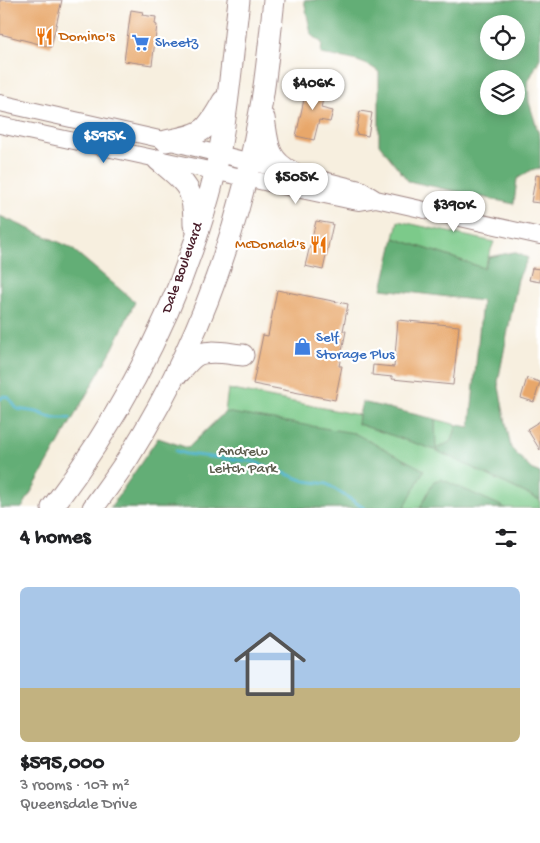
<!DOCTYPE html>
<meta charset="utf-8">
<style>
body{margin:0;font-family:"Gochi Hand",sans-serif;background:#f6f6f6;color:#202124;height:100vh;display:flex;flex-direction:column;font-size:19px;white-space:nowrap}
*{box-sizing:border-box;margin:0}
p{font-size:16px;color:#757577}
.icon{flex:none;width:28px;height:28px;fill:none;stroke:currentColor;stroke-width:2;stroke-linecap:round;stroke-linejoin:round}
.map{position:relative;height:508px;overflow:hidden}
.side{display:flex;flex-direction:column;background:#fff;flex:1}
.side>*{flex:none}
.tools{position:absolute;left:480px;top:15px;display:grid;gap:10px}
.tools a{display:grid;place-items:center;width:45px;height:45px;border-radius:50%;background:#fff;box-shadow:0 2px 12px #0003;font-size:25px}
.price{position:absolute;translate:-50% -42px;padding:0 11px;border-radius:18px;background:#fff;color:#222;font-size:16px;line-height:32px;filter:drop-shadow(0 1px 2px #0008)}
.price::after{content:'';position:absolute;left:50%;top:30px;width:15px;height:11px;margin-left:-8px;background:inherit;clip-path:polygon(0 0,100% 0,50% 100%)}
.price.active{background:#1f6fb2;color:#fff}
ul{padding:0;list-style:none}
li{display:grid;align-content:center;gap:10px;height:265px;padding:0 20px}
li span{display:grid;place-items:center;height:155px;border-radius:8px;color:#555}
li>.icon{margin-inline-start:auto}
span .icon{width:90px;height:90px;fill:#fffc;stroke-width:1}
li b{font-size:21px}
h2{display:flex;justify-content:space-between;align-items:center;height:60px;padding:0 20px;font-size:21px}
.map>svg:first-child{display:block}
</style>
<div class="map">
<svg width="540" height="508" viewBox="0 0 540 508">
<rect width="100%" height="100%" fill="#fff"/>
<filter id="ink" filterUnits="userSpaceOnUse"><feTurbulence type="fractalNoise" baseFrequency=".02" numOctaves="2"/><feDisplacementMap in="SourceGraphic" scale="10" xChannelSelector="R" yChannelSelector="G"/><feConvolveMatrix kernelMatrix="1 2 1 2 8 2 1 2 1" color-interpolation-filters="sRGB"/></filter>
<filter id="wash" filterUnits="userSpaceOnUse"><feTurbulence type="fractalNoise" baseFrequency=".0096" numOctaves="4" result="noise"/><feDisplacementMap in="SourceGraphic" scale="20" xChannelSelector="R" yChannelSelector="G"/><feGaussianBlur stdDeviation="1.12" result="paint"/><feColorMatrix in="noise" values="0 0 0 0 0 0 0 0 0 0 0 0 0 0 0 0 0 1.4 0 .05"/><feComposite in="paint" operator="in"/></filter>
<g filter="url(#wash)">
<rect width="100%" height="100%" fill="#f7efdf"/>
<!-- green -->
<path fill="#7bca8a" stroke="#62745a" d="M398,221L494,242L484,268L394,238Z
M228,389L359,415L358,424L435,449V419L457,425L452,441L436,450L540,500V508H117L158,438L188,448L225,412Z"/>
<!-- forest -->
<path fill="#64ae76" stroke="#576650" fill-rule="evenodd" d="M304,0H540V58L528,82L529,102L540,138V168L531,170L517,179L514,204L408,181L379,144V72C363,59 341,58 321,54L322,43L311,34ZM489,24H516V51H489ZM489,79H516V106H489Z
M0,216L70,247L135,302L113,348L22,508H0Z
M394,238L484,268L489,257L514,252L528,258L518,279L498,382L511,448L531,469L540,473V500L435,450L358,424L359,415L362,402L435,419L436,449L452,441L457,425L470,427L482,301L382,289Z
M225,412L354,433L424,470L404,508H110L158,438L188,448Z
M441,479L506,508H420L434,481Z"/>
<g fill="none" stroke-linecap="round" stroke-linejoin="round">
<!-- stream -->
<path stroke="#49b1c8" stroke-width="3" d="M0,399L4,396L8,397L17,409L37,412L52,418H70
M176,451L186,454L255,462L305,481L327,484L364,508"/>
</g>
<g id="blocks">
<!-- building -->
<path fill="#e8a76a" d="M0,0H62L51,47L0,34Z
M131,10L143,12L142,15L156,17L155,24L157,25L152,65L124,61Z
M308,81L326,85L321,108L333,111L330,122L319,120L314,140L296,136Z
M360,111L372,113L368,136L356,134Z
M536,175L540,176V203L531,202Z
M316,221L333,224L323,270L305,266Z
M532,268L540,269V282L529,280Z
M277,290L348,304L343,331H346L339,366H342L335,400L253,384L263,335L268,336Z
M398,320L459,326L453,385L392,379L393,377L372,375L373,365L394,367Z
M527,378L540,382L534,402L521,398Z
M540,421V450L527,429Z"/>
</g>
</g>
<g filter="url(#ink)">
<use href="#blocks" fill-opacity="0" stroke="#a08785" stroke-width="1"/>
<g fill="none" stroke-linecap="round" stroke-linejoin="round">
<defs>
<path id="tertiary" d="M0,103L155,138L360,189L376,199L540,236
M0,125L348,200L360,202L376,199"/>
<path id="primary" d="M264,118C268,143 267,160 292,172
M166,141C203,133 204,135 223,101
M158,160C186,183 194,187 194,225
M180,372C184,367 189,361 194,357C206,348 229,354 243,355
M52,508C127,408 185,295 215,173C228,116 232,57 239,0
M93,508C105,491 119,473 130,455C197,348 240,230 261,106C267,71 270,35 274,0"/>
</defs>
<!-- tertiary casing -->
<use href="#tertiary" stroke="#a08785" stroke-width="18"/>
<!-- primary casing -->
<use href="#primary" stroke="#a08785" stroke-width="23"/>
<!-- tertiary -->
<use href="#tertiary" stroke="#fff" stroke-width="16"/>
<!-- primary -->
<use href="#primary" stroke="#fff" stroke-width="21"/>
</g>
</g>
<!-- icons -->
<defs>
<symbol id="restaurant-bare" viewBox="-9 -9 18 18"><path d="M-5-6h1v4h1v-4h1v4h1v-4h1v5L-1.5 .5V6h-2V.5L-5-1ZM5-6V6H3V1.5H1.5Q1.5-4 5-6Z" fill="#e8710a" stroke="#fff" stroke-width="2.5" paint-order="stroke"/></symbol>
<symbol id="supermarket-bare" viewBox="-9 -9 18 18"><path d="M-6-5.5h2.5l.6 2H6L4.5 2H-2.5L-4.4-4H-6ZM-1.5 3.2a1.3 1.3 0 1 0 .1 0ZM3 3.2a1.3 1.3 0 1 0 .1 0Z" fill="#3f7fe0" stroke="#fff" stroke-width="2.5" paint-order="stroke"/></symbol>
<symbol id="shop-bare" viewBox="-9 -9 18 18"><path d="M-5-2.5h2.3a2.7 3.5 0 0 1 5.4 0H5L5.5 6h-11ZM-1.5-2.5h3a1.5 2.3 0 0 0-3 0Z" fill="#3f7fe0" stroke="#fff" stroke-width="2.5" paint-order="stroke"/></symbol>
</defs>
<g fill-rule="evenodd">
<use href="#restaurant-bare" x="32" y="24" width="25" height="25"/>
<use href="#supermarket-bare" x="128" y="30" width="25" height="25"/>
<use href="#restaurant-bare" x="306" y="232" width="25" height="25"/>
<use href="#shop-bare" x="290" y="334" width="25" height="25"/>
</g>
<g text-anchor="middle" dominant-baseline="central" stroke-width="4.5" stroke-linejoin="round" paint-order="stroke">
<!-- food labels -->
<g font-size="15" fill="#c56008" stroke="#fff" text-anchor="start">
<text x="59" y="37">Domino's</text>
<text x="305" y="245" text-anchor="end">McDonald's</text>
</g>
<!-- shop labels -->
<g font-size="15" fill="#366cbe" stroke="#fff" text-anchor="start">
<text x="155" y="43">Sheetz</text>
<text x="316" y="338">Self<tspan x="316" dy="17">Storage Plus</tspan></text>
</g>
<!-- street labels -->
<g font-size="15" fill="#4a1f2b" stroke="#fff">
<text transform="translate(183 268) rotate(-70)">Dale Boulevard</text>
</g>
<!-- park labels -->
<g font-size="15" fill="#5b5b4c" stroke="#fff">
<text x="243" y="452">Andrew<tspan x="243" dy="17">Leitch Park</tspan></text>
</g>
</g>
</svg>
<div class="tools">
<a><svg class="icon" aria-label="locate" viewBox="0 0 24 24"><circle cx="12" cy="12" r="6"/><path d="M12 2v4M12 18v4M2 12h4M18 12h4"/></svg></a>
<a><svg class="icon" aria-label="layers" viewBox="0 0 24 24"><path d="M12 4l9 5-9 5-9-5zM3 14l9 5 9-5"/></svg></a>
</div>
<b class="price" style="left:313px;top:111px">$406K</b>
<b class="price active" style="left:104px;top:164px">$595K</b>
<b class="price" style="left:296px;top:205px">$505K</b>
<b class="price" style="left:454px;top:233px">$390K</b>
</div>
<section class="side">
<h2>4 homes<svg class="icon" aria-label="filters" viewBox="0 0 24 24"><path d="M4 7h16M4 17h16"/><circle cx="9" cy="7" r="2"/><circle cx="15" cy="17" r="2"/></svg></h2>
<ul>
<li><span style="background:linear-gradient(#a9c7e8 65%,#c2b280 0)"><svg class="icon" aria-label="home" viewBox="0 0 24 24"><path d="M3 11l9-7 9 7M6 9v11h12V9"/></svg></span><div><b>$595,000</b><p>3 rooms · 107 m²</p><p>Queensdale Drive</p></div></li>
</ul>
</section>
